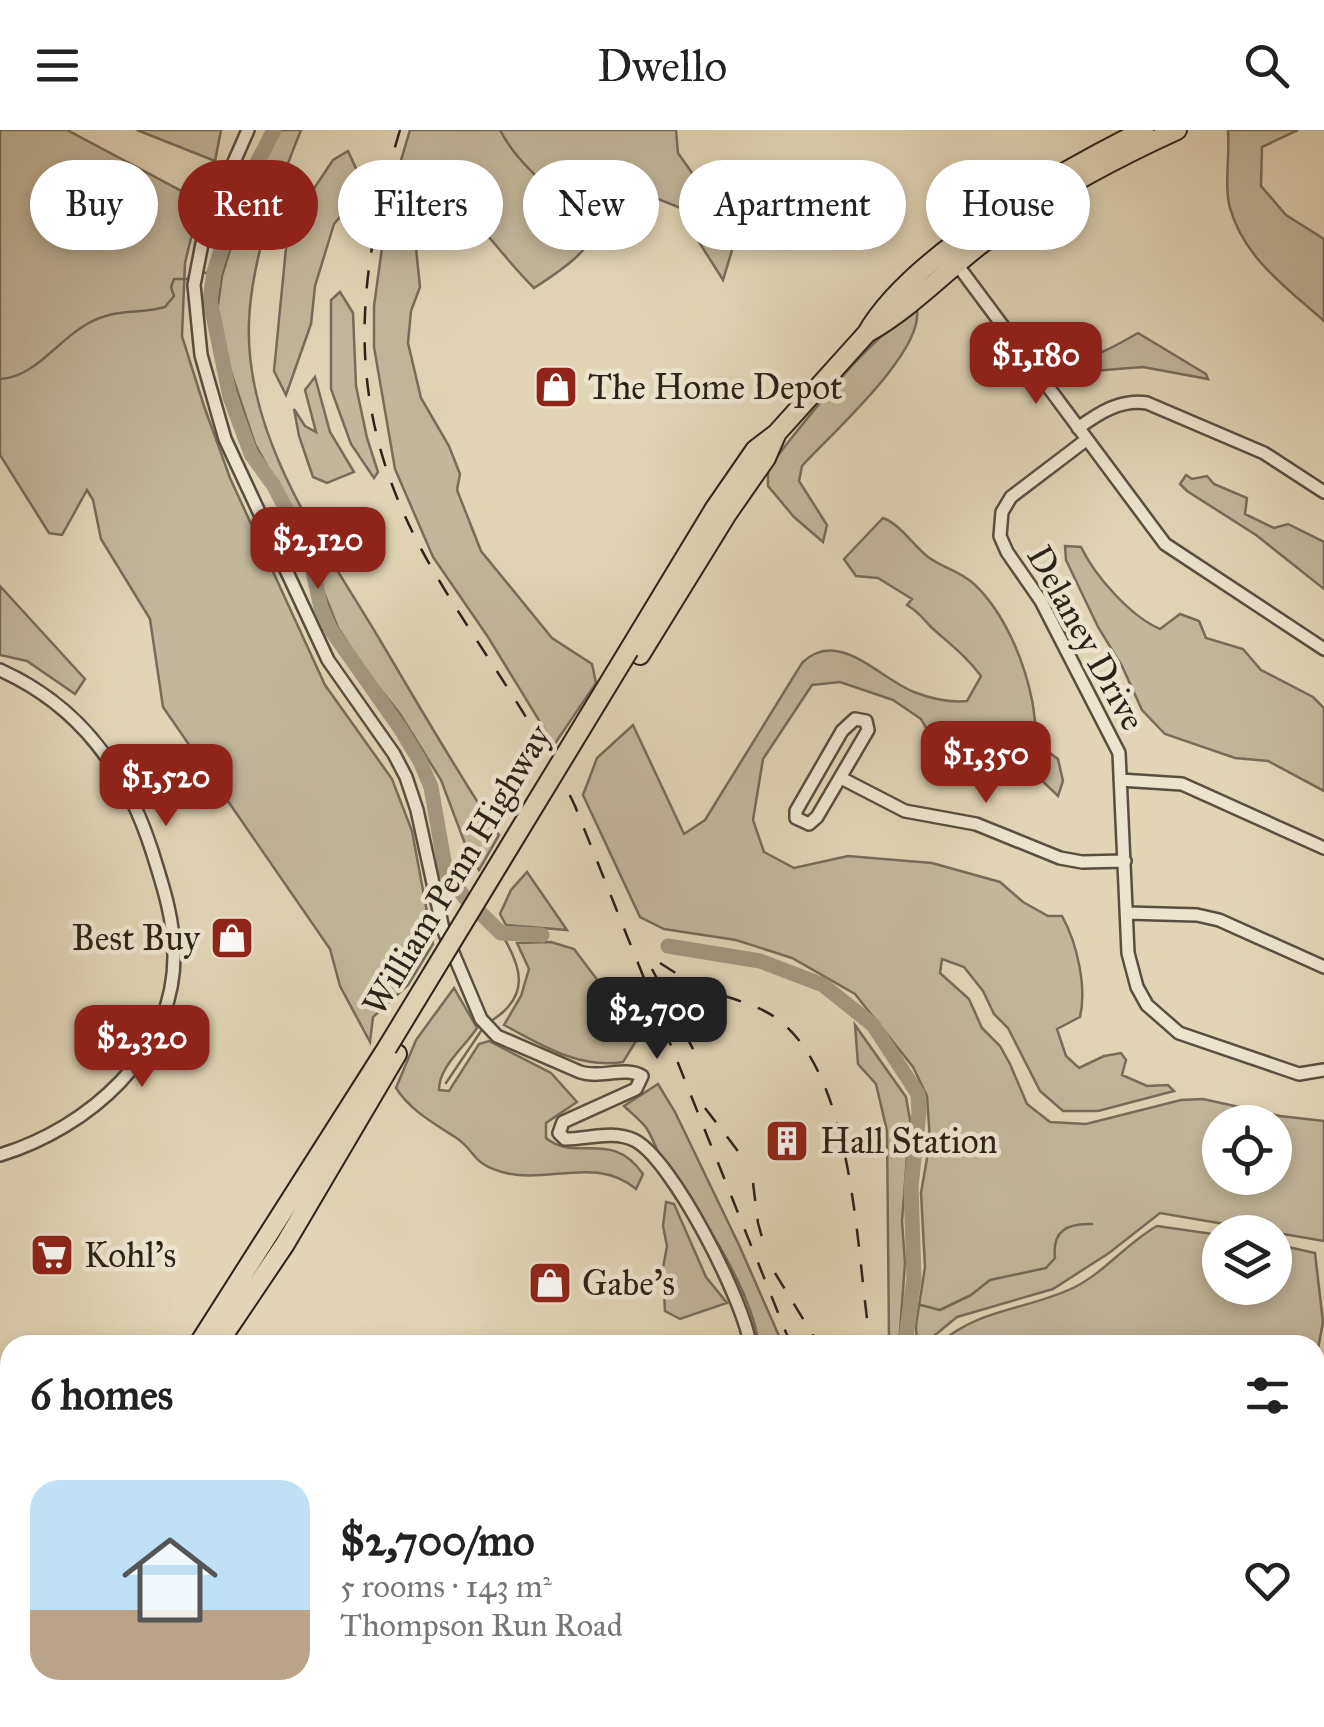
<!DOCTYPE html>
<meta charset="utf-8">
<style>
body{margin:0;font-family:"IM FELL Great Primer",serif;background:#f2f2f2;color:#222;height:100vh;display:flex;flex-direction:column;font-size:38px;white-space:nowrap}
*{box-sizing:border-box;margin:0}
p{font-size:32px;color:#767676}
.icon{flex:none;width:55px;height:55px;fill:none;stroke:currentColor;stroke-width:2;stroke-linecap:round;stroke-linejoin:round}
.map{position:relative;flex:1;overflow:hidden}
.panel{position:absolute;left:0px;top:1205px;width:1325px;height:392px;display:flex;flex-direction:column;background:#fff;border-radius:30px 30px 0 0;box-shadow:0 5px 15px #0003}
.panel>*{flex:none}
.guide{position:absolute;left:30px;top:30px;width:1265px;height:90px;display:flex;gap:20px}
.buttons{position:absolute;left:1202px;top:975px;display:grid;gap:20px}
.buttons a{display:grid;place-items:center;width:90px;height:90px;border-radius:50%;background:#fff;box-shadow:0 5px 15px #0003;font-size:50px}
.price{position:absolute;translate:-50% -85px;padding:0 22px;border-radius:20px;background:#8f2418;color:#fff;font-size:32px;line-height:65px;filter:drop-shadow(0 2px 5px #0008)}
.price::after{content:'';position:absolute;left:50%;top:60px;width:30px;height:22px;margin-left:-15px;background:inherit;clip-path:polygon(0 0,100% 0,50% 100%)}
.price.selected{background:#222;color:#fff}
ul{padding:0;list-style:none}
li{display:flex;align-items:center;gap:30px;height:250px;padding:0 30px}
li span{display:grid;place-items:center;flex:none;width:280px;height:200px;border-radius:30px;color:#555}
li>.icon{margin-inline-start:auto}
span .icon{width:120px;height:120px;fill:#fffc;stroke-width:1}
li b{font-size:42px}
h2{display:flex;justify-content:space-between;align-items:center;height:120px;padding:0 30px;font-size:42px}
.pill{padding:0 35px;border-radius:45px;background:#fff;box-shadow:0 5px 15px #0003;font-size:35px;line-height:90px}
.pill.selected{background:#8f2418;color:#fff}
header{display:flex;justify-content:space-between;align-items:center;height:130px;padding:0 30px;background:#fff;font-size:45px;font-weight:600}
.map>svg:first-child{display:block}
</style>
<header><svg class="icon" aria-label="menu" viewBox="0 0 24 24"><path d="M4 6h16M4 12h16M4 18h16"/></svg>Dwello<svg class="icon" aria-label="search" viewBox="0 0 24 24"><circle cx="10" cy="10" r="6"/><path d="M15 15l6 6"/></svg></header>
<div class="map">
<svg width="1324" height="1597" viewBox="0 0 1324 1597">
<rect width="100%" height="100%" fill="#e1d5b5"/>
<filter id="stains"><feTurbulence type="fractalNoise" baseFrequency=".002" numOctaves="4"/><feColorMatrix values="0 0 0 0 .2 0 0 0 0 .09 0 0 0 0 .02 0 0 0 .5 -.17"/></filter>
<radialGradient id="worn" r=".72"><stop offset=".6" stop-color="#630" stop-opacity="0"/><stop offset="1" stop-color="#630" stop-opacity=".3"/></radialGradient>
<!-- green -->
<path fill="#c2b79b" stroke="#776c5a" stroke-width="2.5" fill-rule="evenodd" d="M0,0H67L200,71L185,133L182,206L204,276L230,348L325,555L392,649L412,701L433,814L408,855L373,887L370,912L340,856L330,819L163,577L150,489L101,409L93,370L87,360L62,405L49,403L0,325Z
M137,0H221L215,31Z
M280,0H301C277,60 252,126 249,191C244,307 323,415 380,510C419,576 457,642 499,705L479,740L470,727L441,650L400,584L368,544L338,498L323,460L316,423L255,314L229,236L217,182L222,146L245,72Z
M410,0H676L678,23L706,63L728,87L736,107L723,150L699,112L710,103L698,85L648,65L623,50L604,65C603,72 604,82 602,89C594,119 559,142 534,158C499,124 472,77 428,55L429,90L416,118L420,157L411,181L408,213L421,268L449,316L460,344L457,360L481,421L552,508L592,534L596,553L554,615L488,507L433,427L395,339L374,217V176L388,74Z
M1228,0H1298L1262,17L1261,56L1286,85L1324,109V191C1287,158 1244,128 1230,78C1224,58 1230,23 1228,0Z
M348,21L359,45L355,69L334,94L315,156L311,194L286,265L274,241L286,118L303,75L333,30Z
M340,162L353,183L356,256L367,308L378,342L374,348L351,314L331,259V170Z
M917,180C923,223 831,304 802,336L799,351L827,395L823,412L794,387L768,356V338C801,296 871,203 917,180Z
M1138,203L1206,244L1208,249L1143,237L1055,244L1032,224L1033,218L1039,216C1063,250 1111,218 1138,203Z
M315,247L330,302L354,342L327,353L313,347L299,306L294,279L305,296L316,302L305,260Z
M1186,345L1192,349L1207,346L1214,354L1247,368L1245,384L1274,398L1288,394L1324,412V459L1256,405L1187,361L1180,354Z
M883,388C900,394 912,414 928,427C943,438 960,441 974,454C1004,482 1024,530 1032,570C1035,585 1035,600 1039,615L1058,629L1063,651L1058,666L1029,638L979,625L932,608L921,589L893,570L840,552L812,555L763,629L753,690L764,722L794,738L848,726L932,733L1000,752L1023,772L1048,786H1062C1077,813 1087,857 1080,887L1057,899L1066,926L1079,938L1104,926L1121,923L1126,930L1122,945L1147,956L1168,955L1174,961L1098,981H1063L1040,961L1008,898L994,884L983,861L964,837L942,829L940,843L969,869L982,898L1000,916L1010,934L1027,974L1050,992L1086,994L1181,970L1203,969L1280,986L1324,991V1111L1160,1083L1109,1123L1053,1159L957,1187L923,1215H917L916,1195L925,1137L921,1063L930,1011L927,966L913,937L855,864L792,828L736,810L664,799L640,787L583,665L597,628L633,595L684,704L705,690L802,533C838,497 880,549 914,562C932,569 948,573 967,571L981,546C966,526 950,514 932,498C923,489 919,482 907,475L912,469L878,448L856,446L844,429ZM1220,992H1275V1048H1220Z
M1065,416L1081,417C1095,446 1130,486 1160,499L1180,484L1199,491L1206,508L1243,519L1261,540L1313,567L1324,578V661L1268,631L1235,628L1165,604L1142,580L1122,536L1098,497L1066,430Z
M0,456L85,549L75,564L27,531L0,525Z
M527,742L567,800L506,795L500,784L511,760Z
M551,812L574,819L630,893L636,911L623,932C578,939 542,915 504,895L521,866L529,839L517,813Z
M454,858L477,898C464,918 439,936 439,960L449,961L479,914L489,911L551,943L577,972L546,993V1008C576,1033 611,998 643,1044L636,1059C595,1025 547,1055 502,1042C470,1033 477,1021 455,1007C433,993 410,980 396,958L416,910Z
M855,895L906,967L910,990L902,1091L905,1133L899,1215H889V1207L887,1001L876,954L858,934Z
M658,954L675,982L739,1115L783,1215H759C751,1157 699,1081 665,1034C657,1023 654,1010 647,999C642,991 631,983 624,976Z
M666,1072L674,1074L706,1147L727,1173L680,1189L665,1181L663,1138L667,1116L663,1096Z
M1157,1096L1220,1105V1158H1275V1114L1315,1123L1323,1192L1315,1235V1215H938C977,1178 1029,1180 1075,1157C1106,1141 1127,1113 1157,1096Z
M1324,1244V1322H1317L1315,1289Z
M1315,1435L1324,1440V1597H1294L1315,1588L1319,1579L1315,1562Z
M29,1588H407V1597H0V1594Z
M718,1588H797L794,1597H719Z
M818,1588H874L873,1597H815Z
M907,1588H958L950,1597H905Z
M985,1588H1193L1187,1597H977Z"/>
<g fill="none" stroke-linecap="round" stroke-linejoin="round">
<!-- stream -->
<path stroke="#736957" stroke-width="2.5" d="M500,0C516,31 541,49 564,74C574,84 578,99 590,104
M203,143L214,142
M0,249C34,248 58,210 87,194C117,177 136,185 165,177L174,166L171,157L174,149H188
M491,891C531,866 522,837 501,803
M446,953L481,901
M909,1172L940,1180L971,1165L990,1150L1046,1138L1055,1128C1052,1101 1067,1093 1092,1094"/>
<!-- river -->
<path stroke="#a39880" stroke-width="15" d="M274,0L236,73L214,142L210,170L230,267L251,324L274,356L309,423L321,478L331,500L400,598L420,631L431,657L446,743L466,769L501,803L542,805
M668,816L760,831L823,855L873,895L918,964L919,983L911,1057L914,1148L905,1215
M963,1597L970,1588"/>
<defs>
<path id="minor" d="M248,0L205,98L194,155L201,225L225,309L328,530L394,624L406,647L417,680L443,799L481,889L497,906L580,942C601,949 624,936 642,946L636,959L563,992L559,1003L565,1009C589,1009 612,1000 634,1010C672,1028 745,1173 750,1215
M953,129L1165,414L1324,519
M1078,298C1099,283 1120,269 1147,273L1264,323L1324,362
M1086,310L1011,367L1002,382L1000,406L1007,422L1041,471L1119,623L1128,823L1137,857L1147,875L1179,903L1299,944L1324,940
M0,540C80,576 126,640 152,721C163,756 174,789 174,826C174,924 88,998 0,1025
M855,589L866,591L868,600L817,687L809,694L796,688V681L842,601Z
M841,648L905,681L976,694L1060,728L1082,732L1125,731
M1120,650L1182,654L1324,718
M1127,783L1197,785L1219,790L1324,837
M1315,1377L1324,1382
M709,1588L710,1597
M1211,1588L1214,1597"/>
<path id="highway" d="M867,203C912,178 948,138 989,108C1047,64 1111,30 1177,0
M629,520L715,378L755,320L776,304L867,203C912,124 1062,41 1144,0
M640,525L727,384L766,328L776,305
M198,1215L387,918
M217,1215L285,1114L397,924
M0,1296L10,1303
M0,1400L10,1398
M0,1461L10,1449
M0,1570L10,1573"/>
</defs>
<!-- minor casing -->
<use href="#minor" stroke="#594f41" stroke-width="16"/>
<!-- highway casing -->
<use href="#highway" stroke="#2c221a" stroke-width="22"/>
<!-- minor -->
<use href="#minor" stroke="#ece4cf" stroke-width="11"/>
<!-- highway -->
<use href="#highway" stroke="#e1d5b5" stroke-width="18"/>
<!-- rail -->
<path stroke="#2c221a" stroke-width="2.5" stroke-dasharray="18 18" stroke-linecap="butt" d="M400,0C350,167 345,293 437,447C483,524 537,595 575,676L791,1215
M660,833C677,844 694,855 713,862C735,870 758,875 776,888C855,945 856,1122 870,1210
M652,839L694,921
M689,858L718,885L731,907
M679,864L697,890L709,916
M705,978L744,1029
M753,1053L758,1093L765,1118
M775,1143L819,1215
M883,1597L884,1588"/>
<defs>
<path id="highway-bridge" d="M387,918L629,520
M0,1472L10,1480"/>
</defs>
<!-- highway-bridge casing -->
<use href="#highway-bridge" stroke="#2c221a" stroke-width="22" stroke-linecap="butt"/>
<!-- highway-bridge -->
<use href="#highway-bridge" stroke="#e1d5b5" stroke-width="18"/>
</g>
<!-- icons -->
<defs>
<symbol id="shop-square" viewBox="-11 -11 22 22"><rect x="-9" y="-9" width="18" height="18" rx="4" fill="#8f2418" stroke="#ece4cf"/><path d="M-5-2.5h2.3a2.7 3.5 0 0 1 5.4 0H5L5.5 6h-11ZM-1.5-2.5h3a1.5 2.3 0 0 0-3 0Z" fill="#fff"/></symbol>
<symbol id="building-square" viewBox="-11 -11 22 22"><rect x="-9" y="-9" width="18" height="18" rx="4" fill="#8f2418" stroke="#ece4cf"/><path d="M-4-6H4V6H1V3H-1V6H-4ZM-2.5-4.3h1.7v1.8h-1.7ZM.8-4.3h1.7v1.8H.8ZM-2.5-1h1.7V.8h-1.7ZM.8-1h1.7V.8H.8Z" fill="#fff"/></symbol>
<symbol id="supermarket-square" viewBox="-11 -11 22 22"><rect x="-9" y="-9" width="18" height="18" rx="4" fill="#8f2418" stroke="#ece4cf"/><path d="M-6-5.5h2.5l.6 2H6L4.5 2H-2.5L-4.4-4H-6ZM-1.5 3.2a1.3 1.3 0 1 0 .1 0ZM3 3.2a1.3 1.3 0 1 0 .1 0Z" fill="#fff"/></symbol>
</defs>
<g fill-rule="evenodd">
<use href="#shop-square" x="531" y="232" width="50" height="50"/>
<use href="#shop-square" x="207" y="783" width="50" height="50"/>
<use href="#building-square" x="762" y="986" width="50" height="50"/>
<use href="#supermarket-square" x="27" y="1100" width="50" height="50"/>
<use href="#shop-square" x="525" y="1128" width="50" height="50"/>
</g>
<g text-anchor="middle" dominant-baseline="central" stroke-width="9" stroke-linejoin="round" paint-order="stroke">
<!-- poi labels -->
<g font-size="35" fill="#2c221a" stroke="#ece4cf" text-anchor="start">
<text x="588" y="257">The Home Depot</text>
<text x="200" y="808" text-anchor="end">Best Buy</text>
<text x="820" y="1011">Hall Station</text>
<text x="84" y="1125">Kohl's</text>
<text x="582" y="1153">Gabe's</text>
</g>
<!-- street labels -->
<g font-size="35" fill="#2c221a" stroke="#ece4cf">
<text transform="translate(1086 508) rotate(61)">Delaney Drive</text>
<text transform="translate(457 740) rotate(-59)">William Penn Highway</text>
</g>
</g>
<rect width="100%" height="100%" filter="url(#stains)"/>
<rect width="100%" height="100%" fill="url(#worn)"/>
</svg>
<div class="buttons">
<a><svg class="icon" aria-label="locate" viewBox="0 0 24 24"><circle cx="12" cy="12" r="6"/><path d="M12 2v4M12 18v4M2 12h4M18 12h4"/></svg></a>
<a><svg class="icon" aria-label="layers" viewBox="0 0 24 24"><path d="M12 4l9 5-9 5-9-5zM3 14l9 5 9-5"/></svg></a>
</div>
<b class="price" style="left:1036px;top:277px">$1,180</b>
<b class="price" style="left:318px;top:462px">$2,120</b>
<b class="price" style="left:986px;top:676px">$1,350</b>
<b class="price" style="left:166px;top:699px">$1,520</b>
<b class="price selected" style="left:657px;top:932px">$2,700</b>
<b class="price" style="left:142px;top:960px">$2,320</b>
<div class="guide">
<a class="pill">Buy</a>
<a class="pill selected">Rent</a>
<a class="pill">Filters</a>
<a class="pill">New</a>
<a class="pill">Apartment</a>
<a class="pill">House</a>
</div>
<section class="panel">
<h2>6 homes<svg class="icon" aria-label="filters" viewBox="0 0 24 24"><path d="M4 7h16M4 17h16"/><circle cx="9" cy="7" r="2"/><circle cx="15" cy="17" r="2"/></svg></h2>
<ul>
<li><span style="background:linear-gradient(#bfe0f5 65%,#b9a48a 0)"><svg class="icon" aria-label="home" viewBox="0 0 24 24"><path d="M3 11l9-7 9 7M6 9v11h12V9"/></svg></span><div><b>$2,700/mo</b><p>5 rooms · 143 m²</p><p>Thompson Run Road</p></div><svg class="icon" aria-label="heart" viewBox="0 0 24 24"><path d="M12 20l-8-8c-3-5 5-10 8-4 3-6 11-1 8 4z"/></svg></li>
</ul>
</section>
</div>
